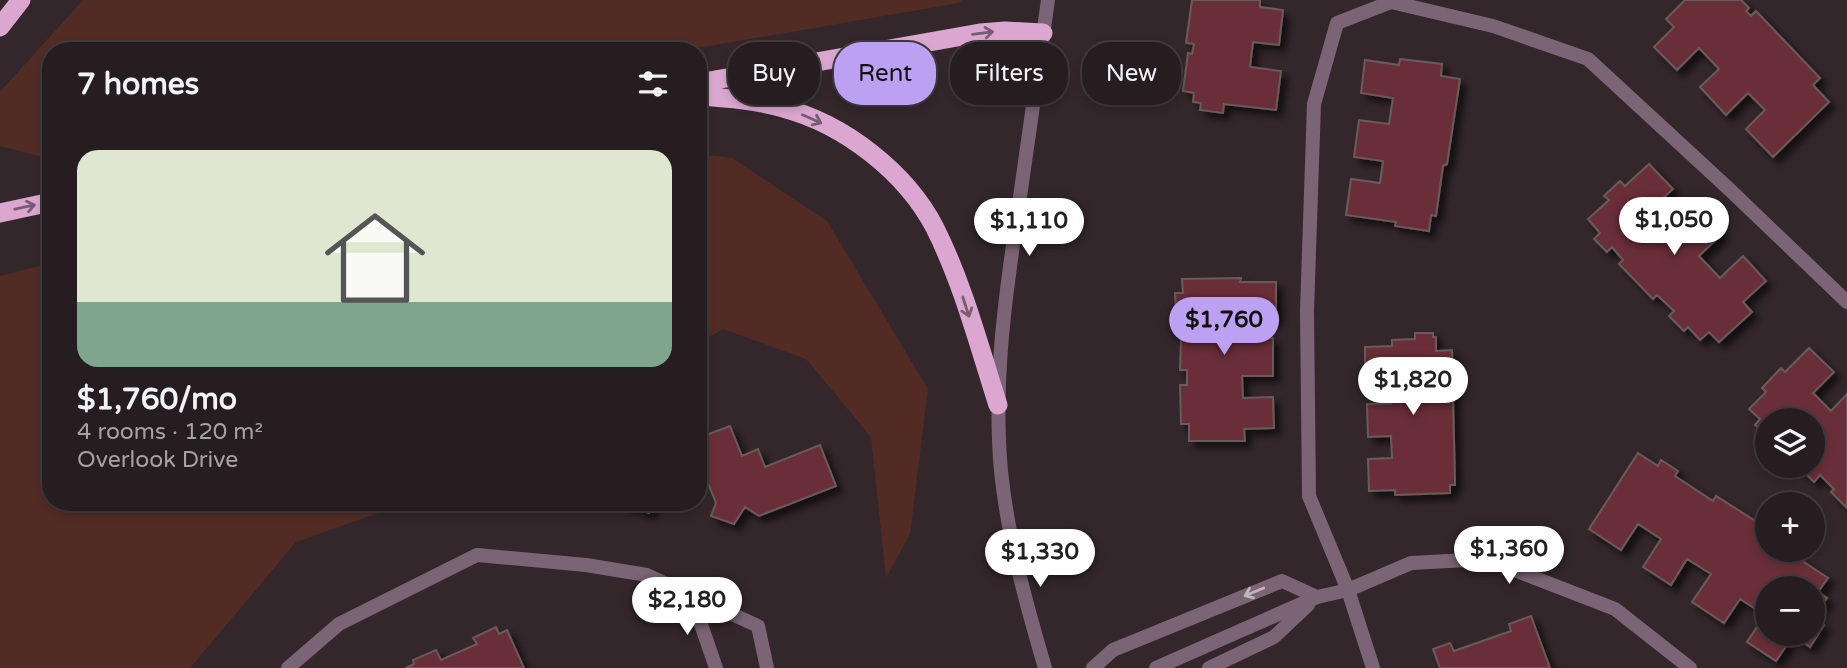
<!DOCTYPE html>
<meta charset="utf-8">
<style>
body{margin:0;font-family:"Varela Round",sans-serif;background:#322a2d;color:#f1f3f6;height:100vh;display:flex;flex-direction:column;font-size:26px;white-space:nowrap}
*{box-sizing:border-box;margin:0}
p{font-size:23px;color:#a4a2a5}
.icon{flex:none;width:38px;height:38px;fill:none;stroke:currentColor;stroke-width:2;stroke-linecap:round;stroke-linejoin:round}
.map{position:relative;flex:1;overflow:hidden}
.panel{position:absolute;left:42px;top:42px;width:665px;height:469px;display:flex;flex-direction:column;background:#261d20;border-radius:28px;box-shadow:0 4px 10px #0003,0 0 0 2px #423b3e}
.panel>*{flex:none}
.guide{position:absolute;left:728px;top:42px;width:665px;height:63px;display:flex;gap:14px}
.controls{position:absolute;left:1755px;top:408px;display:grid;gap:14px}
.controls a{display:grid;place-items:center;width:70px;height:70px;border-radius:50%;background:#261d20;box-shadow:0 4px 10px #0003,0 0 0 2px #423b3e;font-size:35px}
.price{position:absolute;translate:-50% -60px;padding:0 16px;border-radius:24px;background:#fff;color:#222;font-size:23px;line-height:46px;filter:drop-shadow(0 2px 4px #0008)}
.price::after{content:'';position:absolute;left:50%;top:42px;width:21px;height:16px;margin-left:-10px;background:inherit;clip-path:polygon(0 0,100% 0,50% 100%)}
.price.on{background:#bca0f2;color:#111}
ul{padding:0;list-style:none}
li{display:grid;align-content:center;gap:14px;height:371px;padding:0 35px}
li+li{border-top:2px solid #423b3e}
li span{display:grid;place-items:center;height:217px;border-radius:21px;color:#555}
li>.icon{margin-inline-start:auto}
span .icon{width:126px;height:126px;fill:#fffc;stroke-width:1}
li b{font-size:30px}
h2{display:flex;justify-content:space-between;align-items:center;height:84px;padding:0 35px;font-size:30px}
.pill{padding:0 24px;border-radius:28px;background:#261d20;box-shadow:0 4px 10px #0003,0 0 0 2px #423b3e;font-size:24px;line-height:63px}
.pill.on{background:#bca0f2;color:#111}
.map>svg:first-child{display:block}
</style>
<div class="map">
<svg width="1847" height="668" viewBox="0 0 1847 668">
<defs>
<filter id="shadow"><feDropShadow dx="6" dy="6" stdDeviation="3.5" flood-color="#0009"/></filter>
</defs>
<rect width="100%" height="100%" fill="#33272b"/>
<!-- green -->
<path fill="#522c24" d="M83,0H962L959,3L680,51H51V154L39,156L0,146V92Z
M698,154L732,158L827,221L928,389L910,534L886,578L871,437L806,359L723,329L698,343Z
M51,263V502H410L296,542L190,668H0V276Z"/>
<!-- building -->
<path fill="#6b2f37" stroke="#695a5b" stroke-width="2" fill-rule="evenodd" filter="url(#shadow)" d="M1192,0H1260V7L1283,10L1279,45L1253,42L1250,67L1281,71L1276,110L1224,104L1223,113L1200,110L1201,103L1193,102L1194,93L1183,91L1188,53L1192,54L1194,44L1186,43Z
M1685,0H1741L1749,8L1746,11L1751,16L1756,11L1820,78L1813,85L1829,102L1773,157L1746,129L1765,110L1748,93L1726,115L1700,87L1719,69L1699,48L1677,70L1654,47L1674,27L1666,19Z
M1400,59L1442,64L1441,76L1460,79L1447,164L1443,166L1436,216L1431,215L1429,231L1395,226L1396,222L1346,215L1351,179L1380,183L1383,161L1354,157L1359,120L1389,124L1393,98L1361,93L1365,60L1399,65Z
M1649,164L1673,189L1653,207L1671,225L1694,203L1722,234L1699,256L1720,278L1743,256L1766,281L1743,302L1752,312L1719,342L1709,332L1700,340L1688,327L1684,331L1669,316L1674,311L1657,295L1653,299L1619,264L1623,260L1612,247L1607,252L1594,239L1600,233L1588,219L1609,200L1604,196L1620,181L1625,186Z
M1241,278L1240,282H1276V318L1245,319V339L1273,338V376H1242L1243,398L1273,397L1274,428L1244,429L1245,441H1189V424H1181L1180,385H1187V370H1180L1182,310L1176,311L1175,293H1183L1182,279Z
M1415,333H1433V337H1436V351L1452,350L1455,485H1450V493L1395,495V490L1369,491L1368,459L1392,458L1391,436L1368,437L1367,404H1391V378L1365,379V347L1392,346V340L1415,339Z
M1809,348L1834,372L1813,393L1831,411L1847,394V508L1831,492L1834,489L1820,475L1814,482L1798,466H1813V420H1768V430L1764,433L1755,425L1760,419L1749,409L1766,392L1762,388L1781,368L1785,372Z
M730,426L742,456L758,449L765,467L820,445L836,486L759,516L745,507L734,524L711,516L716,503L698,458V438Z
M1638,453L1658,466L1661,460L1678,471L1675,476L1713,501L1716,496L1768,529V550H1781L1780,551L1788,556L1790,553L1828,578L1818,592L1827,598L1813,618L1824,625L1810,647L1793,636L1776,661L1747,642L1765,615L1740,599L1724,623L1692,602L1711,574L1687,559L1671,585L1643,567L1661,539L1638,524L1621,550L1589,529ZM1768,588H1813V634H1768Z
M619,502H653L649,513Z
M1531,616L1550,668H1440L1433,649L1450,643L1454,651L1511,631L1509,624Z
M496,627L499,634L507,630L524,668H406L414,664L413,660L436,650L441,660L477,644L473,638Z"/>
<g fill="none" stroke-linecap="round" stroke-linejoin="round">
<!-- minor -->
<path stroke="#7b6476" stroke-width="14" d="M691,595L716,668
M288,668L339,624L477,555L586,565L647,575L758,626L767,668
M1093,668L1113,650L1282,581L1317,597
M1156,668L1317,597L1348,590L1411,563L1486,559L1615,609L1690,668
M1209,668L1274,637L1308,605
M1373,668L1348,590L1309,496L1307,311L1314,104L1337,23L1391,2L1493,26L1588,59L1729,189L1847,302"/>
<!-- tertiary -->
<path stroke="#7b6476" stroke-width="14" d="M1045,668C1026,603 1008,539 1001,471C993,384 1005,297 1018,211C1028,141 1038,70 1048,0"/>
<!-- trunk -->
<path stroke="#dba7d0" stroke-width="19" d="M0,27L21,0
M698,83L980,33L1005,31L1043,33
M698,96C726,98 756,100 783,108C844,124 906,172 935,228C963,284 979,346 998,405
M0,213L51,202"/>
</g>
<!-- one-way arrows -->
<defs><path id="oneway-shaft" d="M-6 0H5M1.5-3L5.5 0L1.5 3" fill="none" stroke-width="1.6" stroke-linecap="round" stroke-linejoin="round" transform="scale(1.75)"/></defs>
<g stroke="#795c72">
<use href="#oneway-shaft" transform="translate(983 33) rotate(-7)"/>
<use href="#oneway-shaft" transform="translate(812 119) rotate(24)"/>
<use href="#oneway-shaft" transform="translate(25 207) rotate(-12)"/>
<use href="#oneway-shaft" transform="translate(966 307) rotate(72)"/>
</g>
<use stroke="#c2b6bd" href="#oneway-shaft" transform="translate(1254 592) rotate(158)"/>
</svg>
<div class="controls">
<a><svg class="icon" aria-label="layers" viewBox="0 0 24 24"><path d="M12 4l9 5-9 5-9-5zM3 14l9 5 9-5"/></svg></a>
<a>+</a>
<a>−</a>
</div>
<b class="price" style="left:1674px;top:257px">$1,050</b>
<b class="price" style="left:1029px;top:258px">$1,110</b>
<b class="price on" style="left:1224px;top:357px">$1,760</b>
<b class="price" style="left:1413px;top:417px">$1,820</b>
<b class="price" style="left:1509px;top:586px">$1,360</b>
<b class="price" style="left:1040px;top:589px">$1,330</b>
<b class="price" style="left:687px;top:637px">$2,180</b>
<div class="guide">
<a class="pill">Buy</a>
<a class="pill on">Rent</a>
<a class="pill">Filters</a>
<a class="pill">New</a>
</div>
<section class="panel">
<h2>7 homes<svg class="icon" aria-label="filters" viewBox="0 0 24 24"><path d="M4 7h16M4 17h16"/><circle cx="9" cy="7" r="2"/><circle cx="15" cy="17" r="2"/></svg></h2>
<ul>
<li><span style="background:linear-gradient(#dfe7d0 70%,#7fa58c 0)"><svg class="icon" aria-label="home" viewBox="0 0 24 24"><path d="M3 11l9-7 9 7M6 9v11h12V9"/></svg></span><div><b>$1,760/mo</b><p>4 rooms · 120 m²</p><p>Overlook Drive</p></div></li>
</ul>
</section>
</div>
